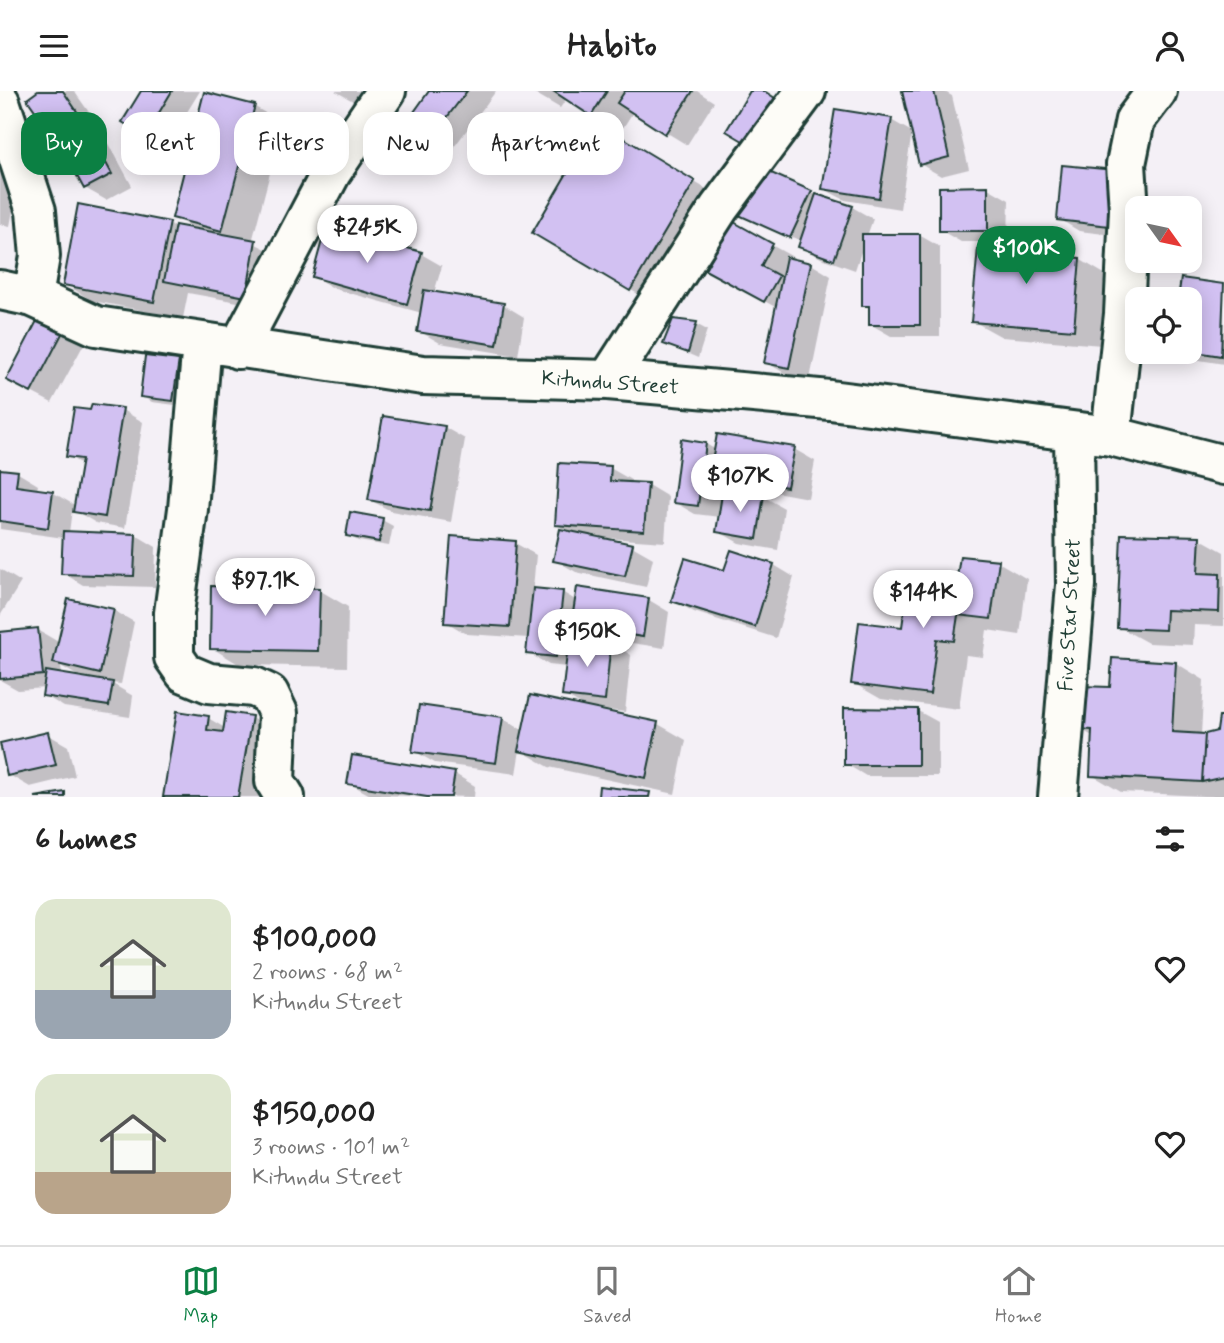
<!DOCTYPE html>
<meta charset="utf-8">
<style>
body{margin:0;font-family:Mynerve,sans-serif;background:#f6f6f6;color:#222;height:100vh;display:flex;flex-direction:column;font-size:26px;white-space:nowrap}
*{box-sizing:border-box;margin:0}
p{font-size:23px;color:#767676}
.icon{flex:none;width:38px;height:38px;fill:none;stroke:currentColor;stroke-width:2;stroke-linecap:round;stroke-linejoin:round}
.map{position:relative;height:706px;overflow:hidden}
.panel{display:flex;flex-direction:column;background:#fff;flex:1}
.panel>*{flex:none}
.hud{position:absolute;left:21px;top:21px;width:700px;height:63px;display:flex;gap:14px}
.needle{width:46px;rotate:123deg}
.controls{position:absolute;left:1125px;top:105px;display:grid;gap:14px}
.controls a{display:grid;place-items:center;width:77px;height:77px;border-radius:14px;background:#fff;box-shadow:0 4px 18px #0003;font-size:35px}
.price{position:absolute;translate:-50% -60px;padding:0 16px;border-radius:24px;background:#fff;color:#222;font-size:23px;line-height:46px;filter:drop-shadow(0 2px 4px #0008)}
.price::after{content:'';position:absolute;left:50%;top:42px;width:21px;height:16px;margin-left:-10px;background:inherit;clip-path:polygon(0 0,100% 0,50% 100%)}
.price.selected{background:#0b8043;color:#fff}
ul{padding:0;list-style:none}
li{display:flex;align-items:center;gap:21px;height:175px;padding:0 35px}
li span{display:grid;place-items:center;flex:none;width:196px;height:140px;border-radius:21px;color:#555}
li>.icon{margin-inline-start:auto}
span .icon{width:84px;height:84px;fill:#fffc;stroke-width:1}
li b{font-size:30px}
h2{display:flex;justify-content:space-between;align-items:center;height:84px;padding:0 35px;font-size:30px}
.pill{padding:0 24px;border-radius:21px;background:#fff;box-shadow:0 4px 18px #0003;font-size:24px;line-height:63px}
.pill.selected{background:#0b8043;color:#fff}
header{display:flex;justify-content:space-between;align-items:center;height:91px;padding:0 35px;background:#fff;font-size:32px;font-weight:700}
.tabs{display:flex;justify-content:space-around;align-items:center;height:98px;border-top:2px solid #e0e0e0;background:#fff;font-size:19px;color:#767676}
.tabs a{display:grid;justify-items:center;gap:4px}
.tabs .selected{color:#0b8043}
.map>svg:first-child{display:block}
</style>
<header><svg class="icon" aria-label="menu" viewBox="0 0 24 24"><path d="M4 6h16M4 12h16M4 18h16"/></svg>Habito<svg class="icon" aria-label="person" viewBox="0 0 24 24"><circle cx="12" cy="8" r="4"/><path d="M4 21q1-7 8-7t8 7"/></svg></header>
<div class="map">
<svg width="1224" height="706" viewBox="0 0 1224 706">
<rect width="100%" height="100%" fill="#f4f0f6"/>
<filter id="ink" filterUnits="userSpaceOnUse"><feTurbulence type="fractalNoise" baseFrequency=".0143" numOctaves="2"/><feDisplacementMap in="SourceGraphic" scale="14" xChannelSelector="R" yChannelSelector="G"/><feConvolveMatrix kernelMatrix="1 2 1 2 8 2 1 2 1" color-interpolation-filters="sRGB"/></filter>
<g filter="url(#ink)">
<!-- shadow -->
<path fill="#0003" fill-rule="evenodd" d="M40,0H74L98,34L91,39L107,49L132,95L106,109L85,97L65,48L51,40Z
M143,0H200L166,55L124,31Z
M335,0H359L353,10Z
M431,0H496L454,56L411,27Z
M531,0H697L714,11L687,54L633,21L621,40L567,7L560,17Z
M903,0H943L952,5L969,78L941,85L920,73Z
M255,16L283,32L252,151L276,163L266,216L188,202L183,227L93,210L65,193L80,115L197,140L174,126Z
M891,29L912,41L900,118L845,109L824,98Z
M626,50L723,108L659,215L631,199Z
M0,61L22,73L10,135L0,133Z
M1115,80L1130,146L1079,140L1059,128Z
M988,97L1009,109L1008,151H961L940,139Z
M811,102L852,116L873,128L867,145L919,144L940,156V245H891L870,233V218L864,214L863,155L855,179L821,167L800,156L799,149L734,120Z
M733,133L793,166L791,169L811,173L831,185L810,288L786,283L766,271L777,217L728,190Z
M1044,142L1073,159L1072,168H1079L1108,185L1102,254L1002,246L973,230L1017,161Z
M421,163L442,175L434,202L504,214L524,226L518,265L440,252L419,240L422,222L335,198L314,186Z
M1182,189L1224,195V273L1193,268L1180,261H1190V208H1179Z
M41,226L85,251L52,312L29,300Z
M674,230L696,233L707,239L698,267L665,253Z
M178,270L188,276L183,315L152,311L141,305Z
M122,319L143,331L125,437L96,432L72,418L69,442L136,444L156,456L155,496L83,494L63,482L64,447L0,438V379L18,382L38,394L37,399L52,401L76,415L83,374L68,365Z
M444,336L465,348L451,431L391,420L370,409Z
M683,350L706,353L716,359L794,358L815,370L808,407L732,393L724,388L722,399L764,406L784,417L778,459L739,452L718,440L720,426L695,423L674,411Z
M610,377L631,389V393L648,394L668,406L665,451L606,447L632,455L653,467L646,496L576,481L555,469L571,442L557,434Z
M382,429L393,435L389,455L358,450L348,444Z
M1199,447L1224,461V535L1194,534L1193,554L1148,552L1119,536Z
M515,452L536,464L533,498L562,501L577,510L649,509L669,521L664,557L594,546L580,538L579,549L611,552L631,564L625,621L598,618V620L658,633L686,649L675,703L549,676L520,659L516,683L435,672L414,660L502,627L524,640L586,617L564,604L567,576L549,574L528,562L529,547L467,543L446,531Z
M732,461L774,474L794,486L776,547L694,521L673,509L725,481Z
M998,471L1027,488L1020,544L987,539L983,566L966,564L959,618L881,608L853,592L904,538Z
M0,478L21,491L0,525Z
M319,499L348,516L347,576L240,574L212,557Z
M113,519L134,531L121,593L111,592L133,605L130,626L64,616L44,604L45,597L18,599L0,589V543L38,539L60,552ZM61,575L83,588L62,585Z
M1176,572L1204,589L1201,644L1219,641L1224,628V706L1121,701L1092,684L1094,646L1079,637L1111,598Z
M918,620L938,631V685H866L846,673Z
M208,627L225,637L251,627L280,643L270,706H165Z
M47,643L68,655L75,685L30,696L9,684Z
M353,666L455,683L475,695L474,706L370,704L349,692Z"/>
<!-- building -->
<path fill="#d2c1f2" stroke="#1f3d34" stroke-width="2" d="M38,0H63L78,22L50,41L27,8Z
M141,0H172L145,45L122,31Z
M429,0H467L432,46L409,28Z
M553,0H607L591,25Z
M625,0H693L665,43L617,12Z
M750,0H764L775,7L748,53L726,40Z
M902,0H934L949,66L919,74Z
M204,1L255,14L222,140L172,127Z
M835,18L892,27L879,107L822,98Z
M597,31L695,90L630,200L532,142Z
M86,35L112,83L84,98L58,50Z
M753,74L812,100L790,147L732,121Z
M1062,74L1115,79L1109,135L1057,129Z
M988,95V140H939V96Z
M816,103L853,115L834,169L798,156Z
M78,113L170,131L154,211L63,194Z
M732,130L773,153L761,175L779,185L764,211L705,179Z
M175,134L256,149L246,206L164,190Z
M326,135L422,161L407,213L312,186Z
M1017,138L1044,141L1042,164L1080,167L1074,239L971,231L978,157L1015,159Z
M862,143H920V234H869V215H862Z
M786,166L811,172L789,277L764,272Z
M1181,187L1224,193L1221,265L1190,260V208H1178Z
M424,199L504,212L497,254L417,241Z
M40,224L65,237L31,302L6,289Z
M673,228L697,231L688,262L663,253Z
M145,265L179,269L173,310L140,306Z
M92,313L123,317L105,426L73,421L82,368L66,366L74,317L90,319Z
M383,325L445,335L430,420L368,409Z
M717,343L795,356L787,396L710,382Z
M681,348L706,352L698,415L673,412Z
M559,372L611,375L610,390L648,392L644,440L555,434Z
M0,378L18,380L16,395L53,400L48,437L0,430Z
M723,397L764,404L757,448L716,441Z
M350,421L383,427L379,451L346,445Z
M560,438L633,453L625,485L553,470Z
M63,440L136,443L134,485L61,483Z
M1121,443L1200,445L1198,482L1220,483L1219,521L1166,519L1165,539L1117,537Z
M451,445L516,450L510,536L444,532Z
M731,459L774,473L755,536L671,510L685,467L724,479Z
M960,465L999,469L991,528L958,524L954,550L937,548L930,603L851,593L859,531L902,536L908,494L955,500Z
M211,495L320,497L318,560L210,558Z
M577,496L649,507L643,546L571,535Z
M533,497L563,500L556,566L526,563Z
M68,508L114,518L100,583L53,572Z
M38,537L43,584L0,588V541Z
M569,546L611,550L605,610L562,605Z
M1112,567L1176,571L1172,641L1205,643L1202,691L1090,685L1092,639L1077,638L1080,595L1110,596Z
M46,580L113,591L109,615L42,605Z
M530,604L658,631L646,687L518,660Z
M419,614L503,626L496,672L412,661Z
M844,617L918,618V674H844Z
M177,620L209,625L207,639L223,641L226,621L252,625L238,706H163Z
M1219,626H1224V686L1202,691L1205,643L1217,640Z
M48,641L56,674L7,685L0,652Z
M352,664L455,681L451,706H427L347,693Z
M599,695L650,701L649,706H598Z
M65,701V706H35Z"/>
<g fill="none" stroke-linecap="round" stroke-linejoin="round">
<defs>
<path id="street" d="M0,11L36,120L40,165L33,206
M0,199L33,206L96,235L423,284L608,289L830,309L1111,345L1224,374
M202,251L188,418L174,522V566L185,582L209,592L254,596L269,603L278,622L275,690L285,706
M238,258L332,80L386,0
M608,289L719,117L806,0
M1111,345L1124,223L1129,119L1126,73L1135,29L1157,0
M1058,706L1076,494L1074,341"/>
</defs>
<!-- street casing -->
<use href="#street" stroke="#1f3d34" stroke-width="44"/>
<!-- street -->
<use href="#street" stroke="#fdfcf7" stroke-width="38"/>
</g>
</g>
<g text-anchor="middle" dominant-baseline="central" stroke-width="5" stroke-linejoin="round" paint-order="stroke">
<!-- street labels -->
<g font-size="21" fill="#1f3d34" stroke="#fdfcf7">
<text transform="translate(610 292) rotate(4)">Kitundu Street</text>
<text transform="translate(1070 524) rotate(-87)">Five Star Street</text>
</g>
</g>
</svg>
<div class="controls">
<a><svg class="needle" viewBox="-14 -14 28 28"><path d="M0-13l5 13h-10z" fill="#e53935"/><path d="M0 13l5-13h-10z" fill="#767676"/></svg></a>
<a><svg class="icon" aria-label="locate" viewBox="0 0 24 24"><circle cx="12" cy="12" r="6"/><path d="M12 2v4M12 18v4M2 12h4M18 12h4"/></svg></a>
</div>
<b class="price" style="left:367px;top:174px">$245K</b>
<b class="price selected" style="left:1026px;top:195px">$100K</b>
<b class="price" style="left:740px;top:423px">$107K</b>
<b class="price" style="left:265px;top:527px">$97.1K</b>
<b class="price" style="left:923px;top:539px">$144K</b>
<b class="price" style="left:587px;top:578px">$150K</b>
<div class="hud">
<a class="pill selected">Buy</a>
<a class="pill">Rent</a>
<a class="pill">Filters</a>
<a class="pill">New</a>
<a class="pill">Apartment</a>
</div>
</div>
<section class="panel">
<h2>6 homes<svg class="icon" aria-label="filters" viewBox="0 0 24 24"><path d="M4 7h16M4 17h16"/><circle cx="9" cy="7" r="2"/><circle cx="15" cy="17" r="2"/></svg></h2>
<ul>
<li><span style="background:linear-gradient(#dfe7d0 65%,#9aa5b1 0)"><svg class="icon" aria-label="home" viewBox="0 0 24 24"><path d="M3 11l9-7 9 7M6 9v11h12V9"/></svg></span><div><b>$100,000</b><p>2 rooms · 68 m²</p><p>Kitundu Street</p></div><svg class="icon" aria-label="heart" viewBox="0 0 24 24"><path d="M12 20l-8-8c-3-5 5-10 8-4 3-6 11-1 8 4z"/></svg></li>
<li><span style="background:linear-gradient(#dfe7d0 70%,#b9a48a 0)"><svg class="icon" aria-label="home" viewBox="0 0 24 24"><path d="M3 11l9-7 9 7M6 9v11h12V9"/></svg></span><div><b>$150,000</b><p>3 rooms · 101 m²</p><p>Kitundu Street</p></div><svg class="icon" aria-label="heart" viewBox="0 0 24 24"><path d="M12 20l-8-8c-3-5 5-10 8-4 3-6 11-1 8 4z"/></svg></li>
</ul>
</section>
<nav class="tabs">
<a class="selected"><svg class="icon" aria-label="map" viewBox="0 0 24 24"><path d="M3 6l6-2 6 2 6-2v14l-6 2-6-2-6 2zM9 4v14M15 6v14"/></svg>Map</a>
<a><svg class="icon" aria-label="saved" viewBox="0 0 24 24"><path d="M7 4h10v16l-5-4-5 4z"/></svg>Saved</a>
<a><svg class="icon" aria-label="home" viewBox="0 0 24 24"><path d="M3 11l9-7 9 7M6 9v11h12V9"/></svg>Home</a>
</nav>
